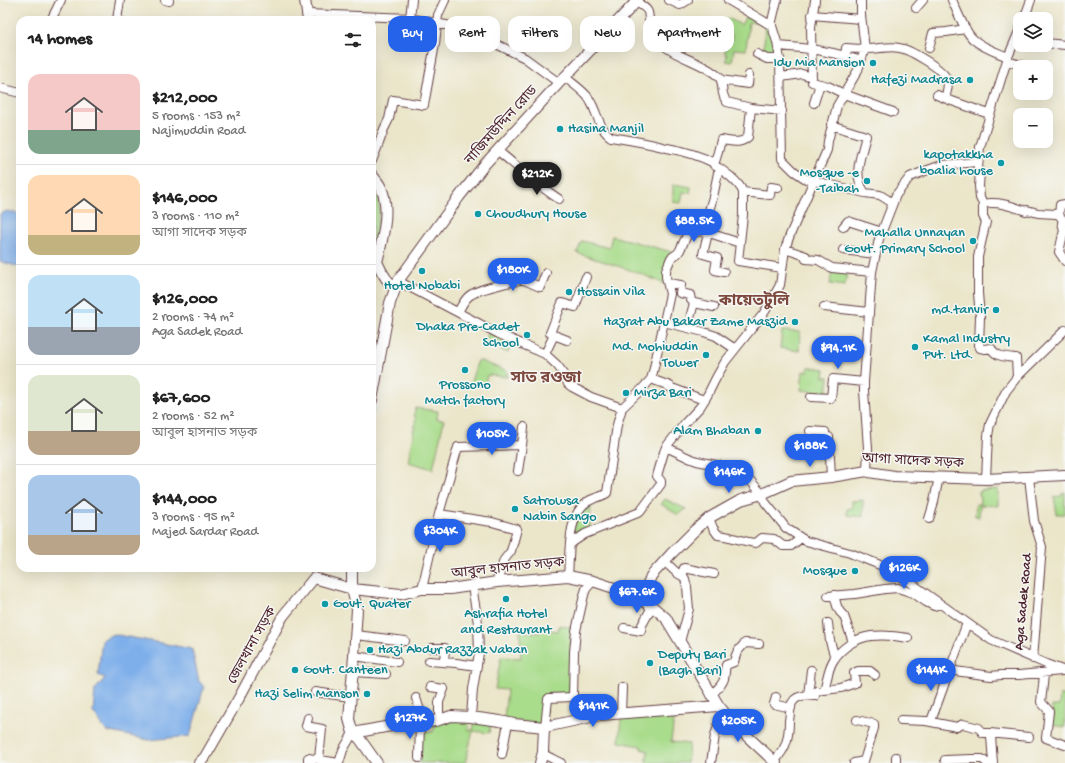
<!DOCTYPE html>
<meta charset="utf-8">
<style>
body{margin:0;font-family:"Gochi Hand","Noto Sans Bengali",sans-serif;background:#f6f6f6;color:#222;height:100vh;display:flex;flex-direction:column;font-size:15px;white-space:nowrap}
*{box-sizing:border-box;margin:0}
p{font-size:13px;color:#767676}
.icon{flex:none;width:22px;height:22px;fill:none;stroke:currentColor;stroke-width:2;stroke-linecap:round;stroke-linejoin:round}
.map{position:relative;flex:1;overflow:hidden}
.sheet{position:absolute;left:16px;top:16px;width:360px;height:556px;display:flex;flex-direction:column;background:#fff;border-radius:12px;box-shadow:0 4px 16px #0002}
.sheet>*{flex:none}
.guide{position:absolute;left:388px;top:16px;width:380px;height:36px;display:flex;gap:8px}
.controls{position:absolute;left:1013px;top:12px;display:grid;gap:8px}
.controls a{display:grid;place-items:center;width:40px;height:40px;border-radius:8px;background:#fff;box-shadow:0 4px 16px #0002;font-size:20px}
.price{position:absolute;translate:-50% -34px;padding:0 9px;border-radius:14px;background:#2563eb;color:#fff;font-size:13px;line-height:26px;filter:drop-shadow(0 1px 2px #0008)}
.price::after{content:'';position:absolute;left:50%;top:24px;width:12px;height:9px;margin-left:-6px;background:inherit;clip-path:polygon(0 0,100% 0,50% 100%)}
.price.current{background:#222;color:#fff}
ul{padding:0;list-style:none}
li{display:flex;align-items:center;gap:12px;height:100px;padding:0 12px}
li+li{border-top:1px solid #e0e0e0}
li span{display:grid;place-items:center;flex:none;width:112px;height:80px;border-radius:12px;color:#555}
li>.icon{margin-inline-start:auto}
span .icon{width:48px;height:48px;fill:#fffc;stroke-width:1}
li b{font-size:17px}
h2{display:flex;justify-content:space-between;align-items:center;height:48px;padding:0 12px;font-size:17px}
.pill{padding:0 14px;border-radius:12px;background:#fff;box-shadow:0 4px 16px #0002;font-size:14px;line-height:36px}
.pill.current{background:#2563eb;color:#fff}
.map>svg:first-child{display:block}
</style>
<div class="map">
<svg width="1065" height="763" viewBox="0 0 1065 763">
<rect width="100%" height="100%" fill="#f6f6f2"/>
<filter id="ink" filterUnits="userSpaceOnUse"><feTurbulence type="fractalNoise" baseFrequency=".025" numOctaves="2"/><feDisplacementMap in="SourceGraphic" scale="8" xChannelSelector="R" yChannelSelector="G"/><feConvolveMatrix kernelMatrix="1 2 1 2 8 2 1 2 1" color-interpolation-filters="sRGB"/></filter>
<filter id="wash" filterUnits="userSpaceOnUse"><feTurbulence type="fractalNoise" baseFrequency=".012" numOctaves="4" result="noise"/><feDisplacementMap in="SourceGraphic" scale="16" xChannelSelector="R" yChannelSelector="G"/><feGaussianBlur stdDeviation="0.9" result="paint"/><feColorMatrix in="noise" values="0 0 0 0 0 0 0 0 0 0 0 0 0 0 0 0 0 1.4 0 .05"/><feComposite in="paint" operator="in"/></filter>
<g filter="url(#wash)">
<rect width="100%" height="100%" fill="#ebe6ca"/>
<!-- green -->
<path fill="#a9dc8b" stroke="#7a7e5b" d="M747,14L756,20L754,22H749L746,50L734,49L732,62L726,61L727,55L725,54L726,43H731L732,35L727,34L728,30L719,29L717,44L702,42L704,35L712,36L715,20L725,24L728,18L741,25Z
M663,25L673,28L671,39L675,40L665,43L658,37L655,28Z
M766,25L771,28L778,57L766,56L763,51Z
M673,184L691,187L690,193L683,192L681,203L673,202Z
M372,185L376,191L380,205L375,245L372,251Z
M612,236L672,252L667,258L665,284L639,273L577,253L582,241L609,248Z
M832,270L847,272L845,286L830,284Z
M782,331L800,332L799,351L780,348Z
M489,332L513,342L508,353L484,342Z
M478,360L507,371V377L487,375L485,386L470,384Z
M808,367L825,369L824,377H829L827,393L801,390L803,371L808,372Z
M415,408L438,411L437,419L444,420L433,469L408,462L416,417L414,416Z
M998,489V506L980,505L979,517L975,516L976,504H980L979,492H981V490Z
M1065,492V514H1057L1054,497L1062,496V493Z
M665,499L686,509L678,515L661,504Z
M863,500V517L847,515V509L852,508V501Z
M591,502L590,531L582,535L581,530L576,534L577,539L572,536L577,516Z
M559,625L573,628L570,695L548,696L544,725L504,719L507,690L495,689L501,657L521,658L520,631L539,633L540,629L558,631Z
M1060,695H1065V727L1052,725V706H1059Z
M675,712L671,742L689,744L687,763H646L648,751L641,749V746L619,742L621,716Z
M470,719L468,730H473L475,720L491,722L489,733L473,731L465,763H420L421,731L433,732L435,722Z"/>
<!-- water -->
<path fill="#7eafea" stroke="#64678a" d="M7,211L20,214V267L5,263L0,261V214Z
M113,634L192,649L199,681L204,687L190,736L149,740L106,731L93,712L95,690L105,678L98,675L102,640Z"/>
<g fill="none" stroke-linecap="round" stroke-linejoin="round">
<!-- stream -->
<path stroke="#7eafea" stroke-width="3" d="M771,10V0
M601,46L630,15
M372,414L374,402"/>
</g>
</g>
<g filter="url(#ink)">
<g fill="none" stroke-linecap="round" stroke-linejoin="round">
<defs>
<path id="minor" d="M165,0L169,1
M669,0L680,5L688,0
M728,0L772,26
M777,0L772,21V26L777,42L780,59L782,159L794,171L806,179L865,193L880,195L893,203
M815,0L811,27L812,82L828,86L844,94L893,112
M952,0C957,11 965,32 973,39C983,48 996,52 1008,57
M637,2C640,5 647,8 648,12C649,14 648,16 649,18C650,25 652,33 657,38C672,58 701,60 719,77C725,84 719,93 727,102L751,108L748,137C740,145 731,141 721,140L718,152L714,165C723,170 739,182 743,192V215L738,261L782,268
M916,8L923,0
M307,14L410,18L461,28L477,37L498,45L525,58L559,83
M812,15L861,19
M410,18L412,0
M1024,19L1031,0
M51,20L61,0
M117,20L120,0
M1046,43L1065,45
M778,46C808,48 832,51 861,61
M929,48L933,33L946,32L966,29
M757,54L767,59H780
M845,55L846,48C857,49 869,50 880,48C887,48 892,46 899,48C909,49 945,70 947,80C949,85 947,92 945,98
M1007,61L1028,67
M565,77C572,83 581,89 587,96C597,108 597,127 611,137C630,140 648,143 667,148C684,151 699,155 714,163
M781,77L802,74L812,77
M721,80L748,84L749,75
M0,88L20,93
M937,95L952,101L989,114
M814,103L820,84
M751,108L782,111
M831,125L866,136C861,156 852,174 865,193
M498,151C518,167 537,185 559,199
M372,161L379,143L384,129L389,119L393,100L424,105L435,44L438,15L445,0
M743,192L770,195L771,187L778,188
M983,204C997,201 1012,206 1026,211L1027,210L1038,213L1056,214L1059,215L1063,220L1062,223L1064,230L1059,252L1065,261
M1059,215L1060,205L1065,204
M843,227L848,221L882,232
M703,231L713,197L719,168
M708,233L703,254L717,258L715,270L724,272
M785,249L806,256V259L818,260L832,268L872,272
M843,250L876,254
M398,281L499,334L545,354L557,365L564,374L568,384L572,387L591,397L622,408
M668,283L681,285L680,293L690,295L691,300L694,303L714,307
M824,307L869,312
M458,312C461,307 464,300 469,296C479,288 507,283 520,280H524L540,287L546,273
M690,318L694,303
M664,322L704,332L716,336L735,349
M554,335L550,333L562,303L575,307L586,277
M545,354L554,335L567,340
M1017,377L1016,358C1006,357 996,357 991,348L985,349L980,348L979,345L980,317L978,293V257L984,230L986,222L983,216V204L980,198L979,186L980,172L978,167L980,147L1008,57L1020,29
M651,379L670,386L669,387L704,400
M811,397L831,398L833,379L864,382
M810,431L825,432V437H829L831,477
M522,445L524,427
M666,447L689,458L697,461L726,467L737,471L748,478L762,494L765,502L786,528L806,541L850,553L880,565L907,580L991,640L1046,664L1065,671
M867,471L868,448L864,391V382L872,272L879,239L896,195L910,177L925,171L942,165L978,162
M1029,477L1034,521L1042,547L1033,659
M986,479L988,436L990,424L1006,391L1017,377L1065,330
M439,514L492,522L517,529L511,551L504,560L497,582
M709,518L713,528L718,535C731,536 743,542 756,543L762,538L774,539L783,546H791L801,538
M929,519L933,506L939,477
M570,545L573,542L585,534L640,512L661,484V481L657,476L664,452L666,447L685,423L700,407L707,396L716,378L725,362L764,313L775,294L780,285L785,249L790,235L827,150L828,141L837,106L858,70L865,49L861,15V0
M664,561L677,573L684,577L685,579L687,587L689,609L680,642
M681,575L684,568L714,574
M568,576C570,554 567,515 587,502C593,498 601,497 607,493L617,425L622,408L643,388L651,379L653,372L670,294L666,277V270L671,258L678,253L680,250L688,233L703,231L740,243
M422,589L439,514L458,447L522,445L518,471
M834,595L837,606L840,612L844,616L853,642
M828,596L855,594L885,589L898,588L913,593L926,602L934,606L940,604
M828,623L830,641L835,658
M967,623L950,669L955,671L991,676L1001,675H1019L1062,671
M624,628L641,631L642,625L652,607
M356,635L405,641
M431,648H445L444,662
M354,656L397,662
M429,661L456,663L477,666
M353,672L386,674
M1044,673L1043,685L1041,702L1049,711L1046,738L1065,745
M430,687L444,689L439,702V720
M824,690C827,681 828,669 833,661C841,648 856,638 871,636C881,635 897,636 908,638
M315,692L350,697
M711,695C716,690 722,686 724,679C725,674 725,669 726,665L734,662C736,652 738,651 745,643L759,644
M808,695L811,670
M776,697L774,704L791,708
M416,698L424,723
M621,714L622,687
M471,717L473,689L479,653L478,623L472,586
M308,718L306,726L322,729L319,759
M901,720L926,721L957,727L963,724L979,728L983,733H990L991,736L993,763
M931,721L950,669
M545,727L548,699L549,698L573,697L574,652L576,631L584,595L586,589L593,581
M990,733L1029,737
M502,754L508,723
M543,754L561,763
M419,758L420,723
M945,760L972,759H982L987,763
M774,761C776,759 779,757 780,754C787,746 789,732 789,721C790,715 790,708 792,703C796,695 807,695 815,696L816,691L841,688L855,683L854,673L858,671H870L875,675
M308,763V758L339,763
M339,763L343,750L353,733
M711,763L715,735L723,712
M854,763L864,761L874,728V724L857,720
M896,763V757"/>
<path id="tertiary" d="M305,0L308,20
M372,175C375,179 379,183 381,188C391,208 382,241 377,262C381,271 387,283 396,288
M372,400L390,303L398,281L459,197L485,164L559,83L638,0
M352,568V589L357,609L354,656L349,719L353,733
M642,600L651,576L671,554L695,530L709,518L741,500L762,494L791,481L831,477L867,471L869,472L894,476L986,479L1065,475
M353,733L396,725L424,723L439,720L451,716L471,717L500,721L514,724L545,727L600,715L719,706
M353,733L360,739L377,763
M199,763L205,757L239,698L283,616L314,578L352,589L401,594L422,589H450L497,582L568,576L593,581L617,589L642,600L654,608L666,618L668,622L719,706L734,724L776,763
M540,763L543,752L544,727"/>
</defs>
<!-- minor casing -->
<use href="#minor" stroke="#623d43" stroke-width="10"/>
<!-- tertiary casing -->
<use href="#tertiary" stroke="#623d43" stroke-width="12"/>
<!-- minor -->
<use href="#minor" stroke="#fff" stroke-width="8"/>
<!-- tertiary -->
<use href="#tertiary" stroke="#fff" stroke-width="10"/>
</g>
</g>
<!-- markers -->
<g fill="#0f9aa8" stroke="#f6f6f2" stroke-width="1.5">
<circle cx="873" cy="63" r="4"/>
<circle cx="970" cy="80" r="4"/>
<circle cx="560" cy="129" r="4"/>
<circle cx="1001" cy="163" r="4"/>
<circle cx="867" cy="181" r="4"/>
<circle cx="478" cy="214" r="4"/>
<circle cx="973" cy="241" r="4"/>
<circle cx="422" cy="271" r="4"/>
<circle cx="569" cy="292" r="4"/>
<circle cx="996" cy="310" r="4"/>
<circle cx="795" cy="322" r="4"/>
<circle cx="527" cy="335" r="4"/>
<circle cx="915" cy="347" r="4"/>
<circle cx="706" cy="355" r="4"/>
<circle cx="465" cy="370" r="4"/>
<circle cx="626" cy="393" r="4"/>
<circle cx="758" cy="431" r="4"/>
<circle cx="515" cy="509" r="4"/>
<circle cx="855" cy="571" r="4"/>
<circle cx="506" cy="599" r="4"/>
<circle cx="325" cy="604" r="4"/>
<circle cx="370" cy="650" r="4"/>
<circle cx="650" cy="663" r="4"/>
<circle cx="295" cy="670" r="4"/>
<circle cx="367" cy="694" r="4"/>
</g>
<g text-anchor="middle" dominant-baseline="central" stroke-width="3" stroke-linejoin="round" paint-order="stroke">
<!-- culture labels -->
<g font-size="14" fill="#0d838f" stroke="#f6f6f2" text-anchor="end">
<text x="865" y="63">Idu Mia Mansion</text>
<text x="962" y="80">Hafezi Madrasa</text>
<text x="568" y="129" text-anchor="start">Hasina Manjil</text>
<text x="993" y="155">kapotakkha<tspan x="993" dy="16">boalia house</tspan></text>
<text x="859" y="173">Mosque -e<tspan x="859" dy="16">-Taibah</tspan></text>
<text x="486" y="214" text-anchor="start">Choudhury House</text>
<text x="965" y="233">Mahalla Unnayan<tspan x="965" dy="16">Govt. Primary School</tspan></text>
<text x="422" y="286" text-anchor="middle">Hotel Nobabi</text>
<text x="577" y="292" text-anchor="start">Hossain Vila</text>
<text x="988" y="310">md.tanvir</text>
<text x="787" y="322">Hazrat Abu Bakar Zame Maszid</text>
<text x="519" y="327">Dhaka Pre-Cadet<tspan x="519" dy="16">School</tspan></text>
<text x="923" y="339" text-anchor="start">Kamal Industry<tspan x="923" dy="16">Pvt. Ltd.</tspan></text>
<text x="698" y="347">Md. Mohiuddin<tspan x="698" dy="16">Tower</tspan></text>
<text x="465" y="385" text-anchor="middle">Prossono<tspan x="465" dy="16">Match factory</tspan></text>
<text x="634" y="393" text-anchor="start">Mirza Bari</text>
<text x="750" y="431">Alam Bhaban</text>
<text x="523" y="501" text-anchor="start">Satrowsa<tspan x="523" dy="16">Nabin Sango</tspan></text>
<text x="847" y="571">Mosque</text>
<text x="333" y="604" text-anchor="start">Govt. Quater</text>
<text x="506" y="614" text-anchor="middle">Ashrafia Hotel<tspan x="506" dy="16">and Restaurant</tspan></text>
<text x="378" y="650" text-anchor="start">Hazi Abdur Razzak Vaban</text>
<text x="658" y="655" text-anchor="start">Deputy Bari<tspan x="658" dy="16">(Bagh Bari)</tspan></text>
<text x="303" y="670" text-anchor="start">Govt. Canteen</text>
<text x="359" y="694">Hazi Selim Manson</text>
</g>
<!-- street labels -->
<g font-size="14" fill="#4a1f2b" stroke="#f6f6f2">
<text transform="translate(502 126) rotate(-48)">নাজিমউদ্দিন রোড</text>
<text transform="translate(913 462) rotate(3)">আগা সাদেক সড়ক</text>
<text transform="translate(508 569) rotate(-6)">আবুল হাসনাত সড়ক</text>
<text transform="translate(1024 602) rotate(-85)">Aga Sadek Road</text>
<text transform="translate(253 646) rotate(-61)">জেলখানা সড়ক</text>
</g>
<!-- quarter labels -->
<g font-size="16" font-weight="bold" fill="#7d493f" stroke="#f6f6f2">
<text x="754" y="302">কায়েতটুলি</text>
<text x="546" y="379">সাত রওজা</text>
</g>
</g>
</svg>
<div class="controls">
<a><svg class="icon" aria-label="layers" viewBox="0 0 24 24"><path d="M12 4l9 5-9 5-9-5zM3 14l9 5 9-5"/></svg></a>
<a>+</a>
<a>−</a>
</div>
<b class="price current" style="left:537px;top:196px">$212K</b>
<b class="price" style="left:694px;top:243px">$88.5K</b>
<b class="price" style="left:513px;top:292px">$180K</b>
<b class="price" style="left:838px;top:370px">$94.1K</b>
<b class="price" style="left:492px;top:456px">$105K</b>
<b class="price" style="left:810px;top:468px">$188K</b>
<b class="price" style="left:729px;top:494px">$146K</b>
<b class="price" style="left:440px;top:553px">$304K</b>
<b class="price" style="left:904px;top:590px">$126K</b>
<b class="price" style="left:637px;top:614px">$67.6K</b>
<b class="price" style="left:931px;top:692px">$144K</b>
<b class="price" style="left:593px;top:728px">$141K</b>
<b class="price" style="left:410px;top:740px">$127K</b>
<b class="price" style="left:738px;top:743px">$205K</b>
<div class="guide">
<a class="pill current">Buy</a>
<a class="pill">Rent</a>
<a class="pill">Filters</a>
<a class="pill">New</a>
<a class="pill">Apartment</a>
</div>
<section class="sheet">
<h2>14 homes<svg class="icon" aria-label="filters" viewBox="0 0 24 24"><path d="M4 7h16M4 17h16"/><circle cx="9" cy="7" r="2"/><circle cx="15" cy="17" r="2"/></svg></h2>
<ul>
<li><span style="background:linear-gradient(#f6c9c9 70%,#7fa58c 0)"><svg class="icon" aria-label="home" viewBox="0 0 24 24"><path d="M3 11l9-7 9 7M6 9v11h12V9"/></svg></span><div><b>$212,000</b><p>5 rooms · 153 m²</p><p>Najimuddin Road</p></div></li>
<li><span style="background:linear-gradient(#ffd9b3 75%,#c2b280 0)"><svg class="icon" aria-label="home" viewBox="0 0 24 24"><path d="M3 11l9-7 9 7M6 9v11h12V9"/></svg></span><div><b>$146,000</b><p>3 rooms · 110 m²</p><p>আগা সাদেক সড়ক</p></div></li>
<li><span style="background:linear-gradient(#bfe0f5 65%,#9aa5b1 0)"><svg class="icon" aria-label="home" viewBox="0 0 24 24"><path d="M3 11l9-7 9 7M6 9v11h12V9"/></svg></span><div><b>$126,000</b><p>2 rooms · 74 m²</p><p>Aga Sadek Road</p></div></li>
<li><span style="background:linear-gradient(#dfe7d0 70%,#b9a48a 0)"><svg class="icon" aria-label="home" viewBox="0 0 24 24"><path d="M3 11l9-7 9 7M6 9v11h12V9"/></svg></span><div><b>$67,600</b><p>2 rooms · 52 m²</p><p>আবুল হাসনাত সড়ক</p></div></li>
<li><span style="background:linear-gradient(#a9c7e8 75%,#b9a48a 0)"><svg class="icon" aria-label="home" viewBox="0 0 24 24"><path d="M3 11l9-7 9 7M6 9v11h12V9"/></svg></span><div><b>$144,000</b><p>3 rooms · 95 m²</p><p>Majed Sardar Road</p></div></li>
</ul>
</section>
</div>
